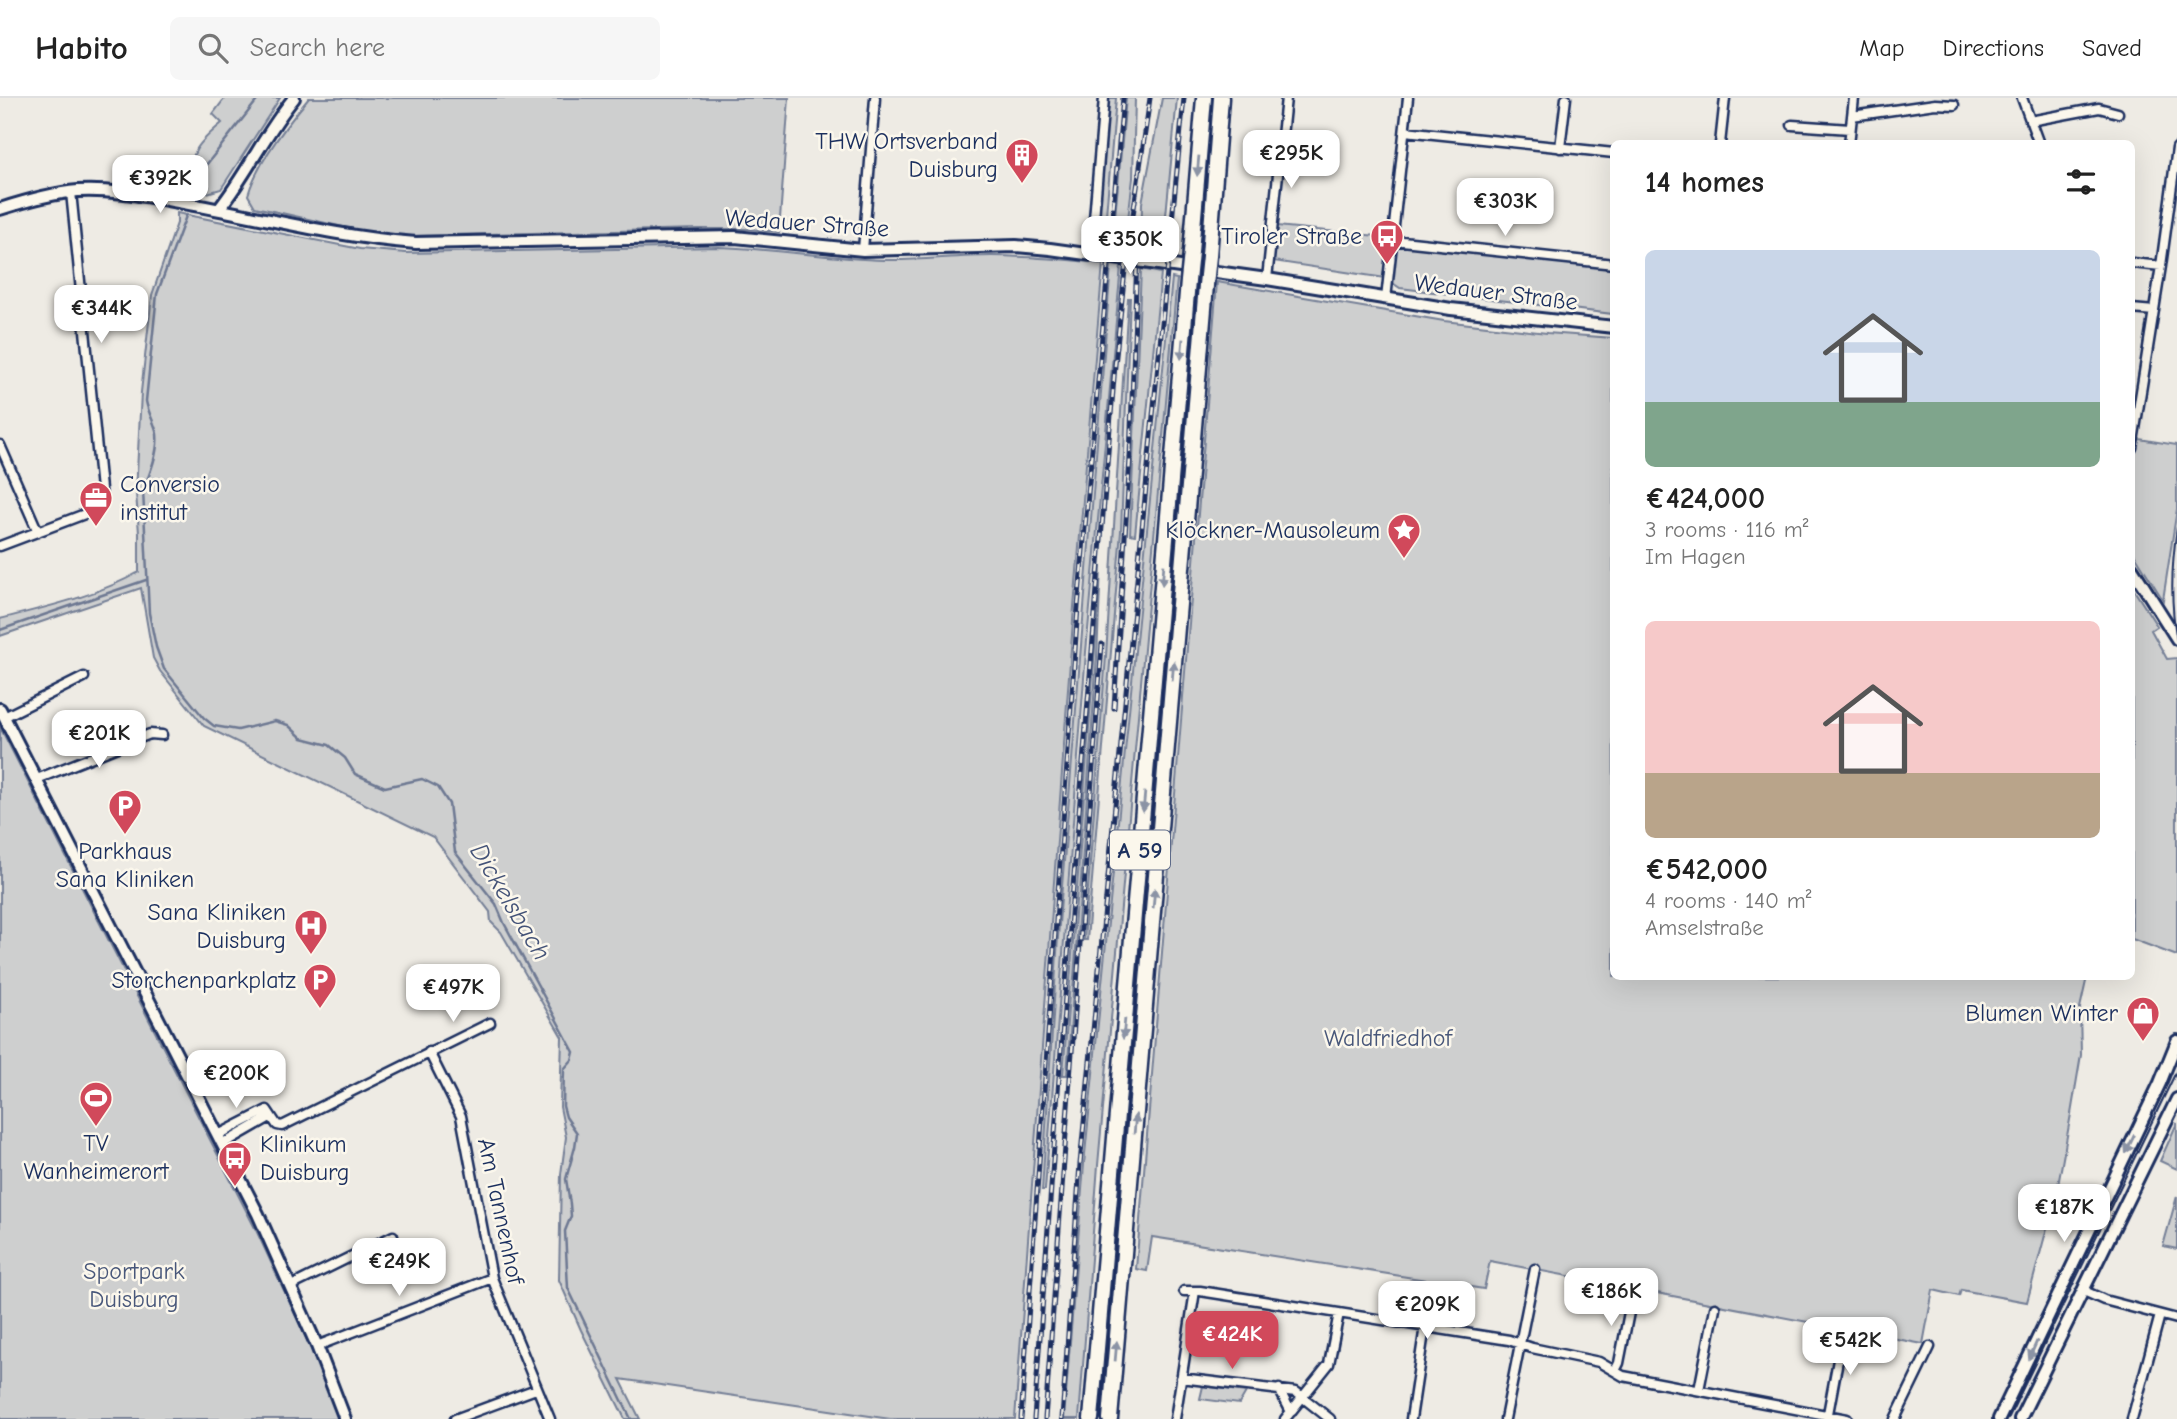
<!DOCTYPE html>
<meta charset="utf-8">
<style>
body{margin:0;font-family:"Comic Neue",sans-serif;background:#f6f6f6;color:#222;height:100vh;display:flex;flex-direction:column;font-size:26px;white-space:nowrap}
*{box-sizing:border-box;margin:0}
p{font-size:23px;color:#767676}
.icon{flex:none;width:38px;height:38px;fill:none;stroke:currentColor;stroke-width:2;stroke-linecap:round;stroke-linejoin:round}
.map{position:relative;flex:1;overflow:hidden}
.drawer{position:absolute;left:1610px;top:42px;width:525px;height:840px;display:flex;flex-direction:column;background:#fff;border-radius:10px;box-shadow:0 7px 28px #0002}
.drawer>*{flex:none}
.price{position:absolute;translate:-50% -60px;padding:0 16px;border-radius:14px;background:#fff;color:#222;font-size:23px;line-height:46px;filter:drop-shadow(0 2px 4px #0008)}
.price::after{content:'';position:absolute;left:50%;top:42px;width:21px;height:16px;margin-left:-10px;background:inherit;clip-path:polygon(0 0,100% 0,50% 100%)}
.price.selected{background:#d1495b;color:#fff}
ul{padding:0;list-style:none}
li{display:grid;align-content:center;gap:14px;height:371px;padding:0 35px}
li span{display:grid;place-items:center;height:217px;border-radius:10px;color:#555}
li>.icon{margin-inline-start:auto}
span .icon{width:126px;height:126px;fill:#fffc;stroke-width:1}
li b{font-size:30px}
h2{display:flex;justify-content:space-between;align-items:center;height:84px;padding:0 35px;font-size:30px}
header{display:flex;align-items:center;gap:42px;box-sizing:border-box;height:98px;padding:0 35px;background:#fff;border-bottom:2px solid #e0e0e0}
header strong{font-size:33px}
nav{display:flex;gap:38px;margin-inline-start:auto;font-size:24px}
.search{width:490px;height:63px;background:#f6f6f6;display:flex;align-items:center;gap:18px;box-sizing:border-box;padding:0 24px;border-radius:10px;color:#767676;font-size:26px}
.map>svg:first-child{display:block}
</style>
<header>
<strong>Habito</strong>
<div class="search"><svg class="icon" aria-label="search" viewBox="0 0 24 24"><circle cx="10" cy="10" r="6"/><path d="M15 15l6 6"/></svg>Search here</div>
<nav><a>Map</a><a>Directions</a><a>Saved</a></nav>
</header>
<div class="map">
<svg width="2177" height="1321" viewBox="0 0 2177 1321">
<rect width="100%" height="100%" fill="#eeebe4"/>
<filter id="ink" filterUnits="userSpaceOnUse"><feTurbulence type="fractalNoise" baseFrequency=".0143" numOctaves="2"/><feDisplacementMap in="SourceGraphic" scale="14" xChannelSelector="R" yChannelSelector="G"/><feConvolveMatrix kernelMatrix="1 2 1 2 8 2 1 2 1" color-interpolation-filters="sRGB"/></filter>
<g filter="url(#ink)">
<!-- green -->
<path fill="#cecfcf" stroke="#747f96" stroke-width="2" d="M225,0H280L221,91L204,96L183,93C194,54 191,51 222,25L213,16Z
M309,0H789L779,134L746,131H699L408,138L361,133L255,109L248,97C257,65 288,25 309,0Z
M1108,0H1116L1103,152L1098,151L1096,146Z
M1126,0H1135L1133,80L1124,154L1112,152Z
M1162,0H1177L1162,160L1141,158L1142,105Z
M177,115L360,151L406,155L719,149C774,151 828,160 884,162C919,163 955,158 991,158C1028,158 1065,162 1103,165L1074,509L1015,1321H890L620,1281L640,1321H625L581,1232L559,1182L561,1076L566,1039L560,1009L562,939L501,834L491,824L490,814L433,739L204,628L160,573L153,560L141,490L0,538V521C46,509 97,498 139,474V435L136,395L141,294L152,197L177,125Z
M1277,128L1387,139L1399,146L1613,168V216L1400,190L1385,180L1273,163Z
M1111,167L1121,168L1086,554L1045,1092H1042L1058,839Z
M1141,171L1161,175L1135,437L1130,436Z
M1172,180L1177,181L1098,1067L1079,1321H1064L1084,1066Z
M1217,184L1444,223L1547,235L1613,240L1614,878L2087,879L2080,910L2081,957L2071,1016L2057,1093L2027,1204L1961,1192L1959,1198L1933,1192L1923,1246L1490,1163L1484,1191L1152,1139L1147,1173L1136,1171Z
M1128,200H1130L1121,433L1087,842H1084L1106,558Z
M2139,341L2177,347V411L2163,502L2132,452V365Z
M1101,468L1097,559L1067,977H1063Z
M2132,489L2157,528L2151,532L2167,561L2177,560V858L2132,841Z
M0,629L256,1132L313,1255L339,1321H0Z
M2177,1025V1071L2160,1063Z
M2177,1098V1151L2163,1148Z
M1203,1288L1246,1294L1239,1306L1200,1301Z"/>
<g fill="none" stroke-linecap="round" stroke-linejoin="round">
<!-- stream -->
<path stroke="#6d7892" stroke-width="2.5" d="M190,93L199,76L259,0
M186,118L157,196L146,303C148,315 155,325 157,336C159,354 150,376 143,392L149,515L156,549L164,571L204,620L214,628L238,632L275,623L288,627L302,640L329,647L345,660L355,676L385,689L422,681L438,689L449,706L455,754L496,806L504,825L574,954L572,962L564,971L563,1008L566,1019L577,1035L575,1049L566,1081L570,1106L571,1118L565,1133L568,1190L631,1321
M0,532L146,482"/>
<defs>
<path id="street" d="M2022,0L2039,46
M1852,18L1935,6L1954,7
M2030,23L2099,10L2118,15
M1792,27L1850,31
M1405,33L1614,55
M1720,46L1725,0
M1849,46L1854,0
M1560,50L1566,0
M1393,142L1614,166
M863,152L875,0
M1091,157L1104,0
M2132,165L2161,168
M1267,181L1286,0
M1386,201L1408,0
M2132,211L2154,213
M0,347L38,434
M2132,350L2161,168L2177,50
M0,448L98,411L102,401L71,94
M4,619L84,579
M37,681L150,636L162,637
M429,954L461,1018L492,1180L550,1321
M218,1037L267,1012L277,1027L282,1028L490,925
M223,1046L270,1019
M291,1188L393,1138
M1184,1193H1200L1509,1242L1532,1250L1599,1264L1623,1278L1847,1321
M2084,1193L2104,1202L2177,1221
M317,1248L492,1180
M1615,1273L1619,1265L1633,1194
M1181,1280L1296,1294L1330,1321
M1279,1291L1291,1314
M1699,1292L1715,1210
M455,1321L536,1291
M1175,1321L1195,1193
M1285,1321L1329,1266L1339,1215
M1411,1321L1425,1228
M1505,1321L1535,1171
M1827,1321L1843,1235
M1895,1321L1930,1249
M2132,1321L2160,1217"/>
<path id="secondary" d="M0,111C25,103 52,95 78,93C113,91 149,99 184,105C262,119 337,139 416,145L735,139L863,152L1016,148L1050,151L1267,181L1451,211L1614,229
M219,111C247,76 265,35 294,0
M2132,470L2177,541
M0,611L258,1116L317,1248L345,1321
M1999,1321L2160,985L2177,943
M2020,1321L2177,1001"/>
<path id="highway" d="M1191,154L1204,0
M1209,158L1221,0
M1091,1321L1188,183
M1110,1321L1206,187"/>
</defs>
<!-- street casing -->
<use href="#street" stroke="#1b2f5e" stroke-width="13"/>
<!-- secondary casing -->
<use href="#secondary" stroke="#1b2f5e" stroke-width="16"/>
<!-- highway casing -->
<use href="#highway" stroke="#1b2f5e" stroke-width="19"/>
<!-- street -->
<use href="#street" stroke="#fbf7ec" stroke-width="8"/>
<!-- secondary -->
<use href="#secondary" stroke="#fbf7ec" stroke-width="10"/>
<!-- highway -->
<use href="#highway" stroke="#fbf7ec" stroke-width="14"/>
<!-- tram -->
<path stroke="#1b2f5e" stroke-width="2" d="M2177,430C2171,469 2170,505 2177,543
M2008,1321L2177,972"/>
<defs>
<path id="rail" d="M1114,610L1130,360L1137,157
M1021,1321L1078,509L1123,0
M1034,1321L1073,789L1115,267L1125,172L1150,0
M1045,1321L1102,546
M1062,1321L1080,1066L1184,0"/>
</defs>
<!-- rail casing -->
<use href="#rail" stroke="#1b2f5e" stroke-width="5"/>
<!-- rail -->
<use href="#rail" stroke="#fbf7ec" stroke-width="2.5" stroke-dasharray="8" stroke-linecap="butt"/>
<defs>
<path id="highway-bridge" d="M1188,183L1191,154
M1206,187L1209,158"/>
</defs>
<!-- highway-bridge casing -->
<use href="#highway-bridge" stroke="#1b2f5e" stroke-width="19" stroke-linecap="butt"/>
<!-- highway-bridge -->
<use href="#highway-bridge" stroke="#fbf7ec" stroke-width="14"/>
</g>
<!-- one-way arrows -->
<defs><path id="oneway-solid" d="M-6-.8H1V-3.2L6.5 0L1 3.2V.8H-6Z" transform="scale(1.75)"/></defs>
<g fill="#8b93a5">
<use href="#oneway-solid" transform="translate(1198 68) rotate(95)"/>
<use href="#oneway-solid" transform="translate(1182 251) rotate(95)"/>
<use href="#oneway-solid" transform="translate(1163 477) rotate(95)"/>
<use href="#oneway-solid" transform="translate(1173 573) rotate(-85)"/>
<use href="#oneway-solid" transform="translate(1144 704) rotate(95)"/>
<use href="#oneway-solid" transform="translate(1154 800) rotate(-85)"/>
<use href="#oneway-solid" transform="translate(1124 931) rotate(95)"/>
<use href="#oneway-solid" transform="translate(1135 1026) rotate(-85)"/>
<use href="#oneway-solid" transform="translate(2130 1046) rotate(116)"/>
<use href="#oneway-solid" transform="translate(2033 1252) rotate(114)"/>
<use href="#oneway-solid" transform="translate(1116 1253) rotate(-85)"/>
</g>
</g>
<!-- icons -->
<defs>
<symbol id="building-pin" viewBox="-11 -11 22 30"><path d="M0 17L-7.5 6A9.5 9.5 0 1 1 7.5 6Z" fill="#d1495b" stroke="#fbf7ec"/><path d="M-4-6H4V6H1V3H-1V6H-4ZM-2.5-4.3h1.7v1.8h-1.7ZM.8-4.3h1.7v1.8H.8ZM-2.5-1h1.7V.8h-1.7ZM.8-1h1.7V.8H.8Z" fill="#fff"/></symbol>
<symbol id="bus-pin" viewBox="-11 -11 22 30"><path d="M0 17L-7.5 6A9.5 9.5 0 1 1 7.5 6Z" fill="#d1495b" stroke="#fbf7ec"/><path d="M-5-6H5V4H4V6H2V4H-2V6H-4V4H-5ZM-3.5-4V0h7V-4ZM-3.5 1.2v1.5H-2V1.2ZM2 1.2v1.5H3.5V1.2Z" fill="#fff"/></symbol>
<symbol id="office-pin" viewBox="-11 -11 22 30"><path d="M0 17L-7.5 6A9.5 9.5 0 1 1 7.5 6Z" fill="#d1495b" stroke="#fbf7ec"/><path d="M-6-3h4V-5.5h4V-3h4V5H-6ZM-1-4.5V-3h2v-1.5ZM-6 0V1H6V0Z" fill="#fff"/></symbol>
<symbol id="sight-pin" viewBox="-11 -11 22 30"><path d="M0 17L-7.5 6A9.5 9.5 0 1 1 7.5 6Z" fill="#d1495b" stroke="#fbf7ec"/><path d="M0-6L1.8-2.2L6-1.7L2.9 1.2L3.7 5.4L0 3.3L-3.7 5.4L-2.9 1.2L-6-1.7L-1.8-2.2Z" fill="#fff"/></symbol>
<symbol id="parking-pin" viewBox="-11 -11 22 30"><path d="M0 17L-7.5 6A9.5 9.5 0 1 1 7.5 6Z" fill="#d1495b" stroke="#fbf7ec"/><path d="M-3.5-5.5H1a3.5 3.5 0 0 1 0 7H-1V5.5H-3.5ZM-1-3.4V-.6H.8a1.4 1.4 0 0 0 0-2.8Z" fill="#fff"/></symbol>
<symbol id="hospital-pin" viewBox="-11 -11 22 30"><path d="M0 17L-7.5 6A9.5 9.5 0 1 1 7.5 6Z" fill="#d1495b" stroke="#fbf7ec"/><path d="M-5-5h3v3.5h4V-5h3V5h-3V1.5h-4V5h-3Z" fill="#fff"/></symbol>
<symbol id="shop-pin" viewBox="-11 -11 22 30"><path d="M0 17L-7.5 6A9.5 9.5 0 1 1 7.5 6Z" fill="#d1495b" stroke="#fbf7ec"/><path d="M-5-2.5h2.3a2.7 3.5 0 0 1 5.4 0H5L5.5 6h-11ZM-1.5-2.5h3a1.5 2.3 0 0 0-3 0Z" fill="#fff"/></symbol>
<symbol id="stadium-pin" viewBox="-11 -11 22 30"><path d="M0 17L-7.5 6A9.5 9.5 0 1 1 7.5 6Z" fill="#d1495b" stroke="#fbf7ec"/><path d="M0-5a6.5 5 0 1 0 0 10a6.5 5 0 1 0 0-10ZM-3.5-1.8h7v3.6h-7Z" fill="#fff"/></symbol>
</defs>
<g fill-rule="evenodd">
<use href="#building-pin" x="1003" y="38" width="38" height="52"/>
<use href="#bus-pin" x="1368" y="119" width="38" height="52"/>
<use href="#office-pin" x="77" y="381" width="38" height="52"/>
<use href="#sight-pin" x="1385" y="413" width="38" height="52"/>
<use href="#parking-pin" x="106" y="689" width="38" height="52"/>
<use href="#hospital-pin" x="292" y="809" width="38" height="52"/>
<use href="#parking-pin" x="301" y="863" width="38" height="52"/>
<use href="#shop-pin" x="2124" y="896" width="38" height="52"/>
<use href="#stadium-pin" x="77" y="981" width="38" height="52"/>
<use href="#bus-pin" x="216" y="1041" width="38" height="52"/>
</g>
<g text-anchor="middle" dominant-baseline="central" stroke-width="5" stroke-linejoin="round" paint-order="stroke">
<!-- shield labels -->
<rect fill="#fbf7ec" stroke="#5e6b89" stroke-width="2" x="1110" y="732.5" width="60" height="39" rx="5"/>
<g font-size="23" font-weight="bold" fill="#1b2f5e">
<text x="1140" y="752">A 59</text>
</g>
<!-- poi labels -->
<g font-size="24" fill="#1b2f5e" stroke="#fbf7ec" text-anchor="end">
<text x="998" y="43">THW Ortsverband<tspan x="998" dy="28">Duisburg</tspan></text>
<text x="1362" y="138">Tiroler Straße</text>
<text x="120" y="386" text-anchor="start">Conversio<tspan x="120" dy="28">institut</tspan></text>
<text x="1380" y="432">Klöckner-Mausoleum</text>
<text x="125" y="753" text-anchor="middle">Parkhaus<tspan x="125" dy="28">Sana Kliniken</tspan></text>
<text x="286" y="814">Sana Kliniken<tspan x="286" dy="28">Duisburg</tspan></text>
<text x="296" y="882">Storchenparkplatz</text>
<text x="2118" y="915">Blumen Winter</text>
<text x="96" y="1045" text-anchor="middle">TV<tspan x="96" dy="28">Wanheimerort</tspan></text>
<text x="260" y="1046" text-anchor="start">Klinikum<tspan x="260" dy="28">Duisburg</tspan></text>
</g>
<!-- street labels -->
<g font-size="24" fill="#1b2f5e" stroke="#fbf7ec">
<text transform="translate(807 125) rotate(4)">Wedauer Straße</text>
<text transform="translate(1496 194) rotate(7)">Wedauer Straße</text>
<text transform="translate(501 1113) rotate(78)">Am Tannenhof</text>
</g>
<!-- park labels -->
<g font-size="24" fill="#48577a" stroke="#fbf7ec">
<text x="1388" y="940">Waldfriedhof</text>
<text x="134" y="1173">Sportpark<tspan x="134" dy="28">Duisburg</tspan></text>
</g>
<!-- water labels -->
<g font-size="26" font-style="italic" fill="#445378" stroke="#fbf7ec">
<text transform="translate(510 804) rotate(59)">Dickelsbach</text>
</g>
</g>
</svg>
<b class="price" style="left:1291px;top:92px">€295K</b>
<b class="price" style="left:160px;top:117px">€392K</b>
<b class="price" style="left:1505px;top:140px">€303K</b>
<b class="price" style="left:1130px;top:178px">€350K</b>
<b class="price" style="left:101px;top:247px">€344K</b>
<b class="price" style="left:99px;top:672px">€201K</b>
<b class="price" style="left:453px;top:926px">€497K</b>
<b class="price" style="left:236px;top:1012px">€200K</b>
<b class="price" style="left:2064px;top:1146px">€187K</b>
<b class="price" style="left:399px;top:1200px">€249K</b>
<b class="price" style="left:1611px;top:1230px">€186K</b>
<b class="price" style="left:1427px;top:1243px">€209K</b>
<b class="price selected" style="left:1232px;top:1273px">€424K</b>
<b class="price" style="left:1850px;top:1279px">€542K</b>
<section class="drawer">
<h2>14 homes<svg class="icon" aria-label="filters" viewBox="0 0 24 24"><path d="M4 7h16M4 17h16"/><circle cx="9" cy="7" r="2"/><circle cx="15" cy="17" r="2"/></svg></h2>
<ul>
<li><span style="background:linear-gradient(#c9d6e8 70%,#7fa58c 0)"><svg class="icon" aria-label="home" viewBox="0 0 24 24"><path d="M3 11l9-7 9 7M6 9v11h12V9"/></svg></span><div><b>€424,000</b><p>3 rooms · 116 m²</p><p>Im Hagen</p></div></li>
<li><span style="background:linear-gradient(#f6c9c9 70%,#b9a48a 0)"><svg class="icon" aria-label="home" viewBox="0 0 24 24"><path d="M3 11l9-7 9 7M6 9v11h12V9"/></svg></span><div><b>€542,000</b><p>4 rooms · 140 m²</p><p>Amselstraße</p></div></li>
</ul>
</section>
</div>
